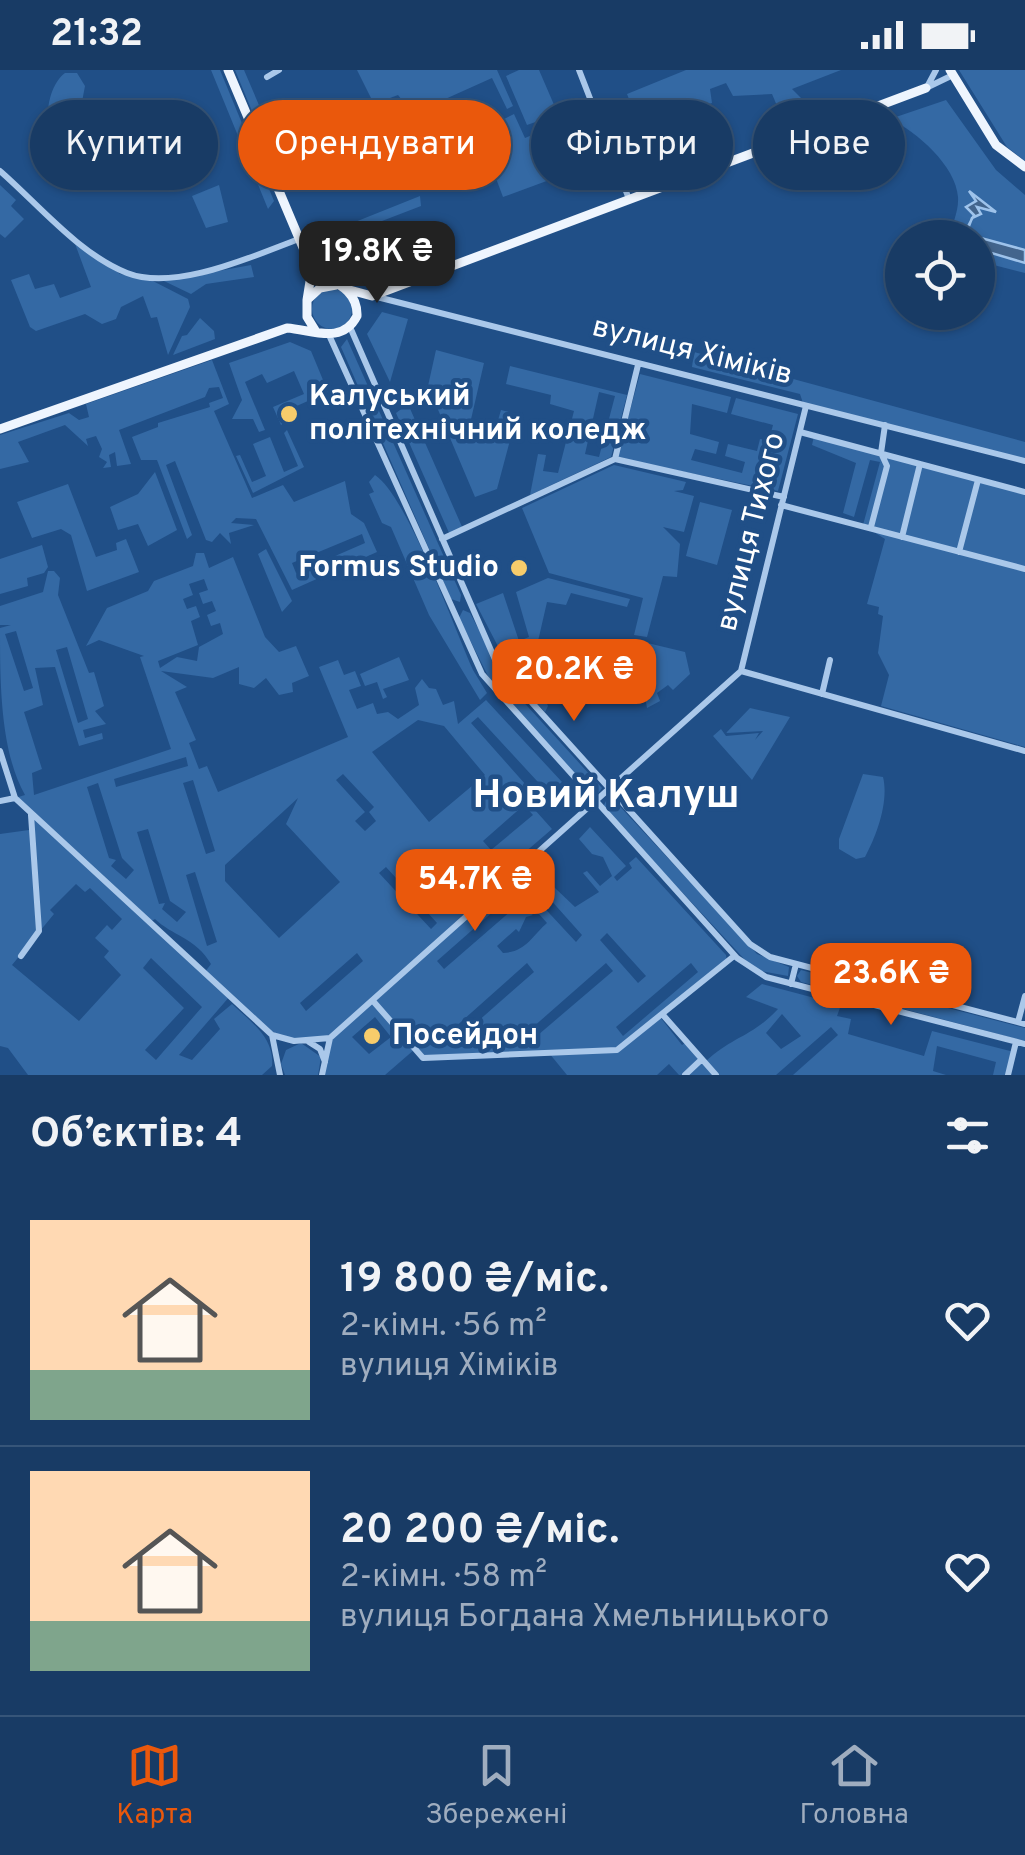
<!DOCTYPE html>
<html lang="uk">
<meta charset="utf-8">
<style>
body{margin:0;font-family:Overpass,sans-serif;background:#21426b;color:#f1f3f6;height:100vh;display:flex;flex-direction:column;font-size:38px;white-space:nowrap}
*{box-sizing:border-box;margin:0}
p{font-size:32px;color:#9fadbf}
.icon{flex:none;width:55px;height:55px;fill:none;stroke:currentColor;stroke-width:2;stroke-linecap:round;stroke-linejoin:round}
.map{position:relative;height:1005px;overflow:hidden}
.side{display:flex;flex-direction:column;background:#183b65;flex:1}
.side>*{flex:none}
.banner{position:absolute;left:30px;top:30px;width:965px;height:90px;display:flex;gap:20px}
.fabs{position:absolute;left:885px;top:150px;display:grid;gap:20px}
.fabs a{display:grid;place-items:center;width:110px;height:110px;border-radius:50%;background:#183b65;box-shadow:0 2px 8px #0004,0 0 0 2px #365579;font-size:50px}
.price{position:absolute;translate:-50% -85px;padding:0 22px;border-radius:20px;background:#ea580c;color:#fff;font-size:32px;line-height:65px;filter:drop-shadow(0 2px 5px #0008)}
.price::after{content:'';position:absolute;left:50%;top:60px;width:30px;height:22px;margin-left:-15px;background:inherit;clip-path:polygon(0 0,100% 0,50% 100%)}
.price.on{background:#222;color:#fff}
ul{padding:0;list-style:none}
li{display:flex;align-items:center;gap:30px;height:250px;padding:0 30px}
li+li{border-top:2px solid #365579}
li span{display:grid;place-items:center;flex:none;width:280px;height:200px;border-radius:0px;color:#555}
li>.icon{margin-inline-start:auto}
span .icon{width:120px;height:120px;fill:#fffc;stroke-width:1}
li b{font-size:42px}
h2{display:flex;justify-content:space-between;align-items:center;height:120px;padding:0 30px;font-size:42px}
.chip{padding:0 35px;border-radius:45px;background:#183b65;box-shadow:0 2px 8px #0004,0 0 0 2px #365579;font-size:35px;line-height:90px}
.chip.on{background:#ea580c;color:#fff}
.status{display:flex;justify-content:space-between;align-items:center;height:70px;padding:0 50px;background:#183b65;direction:ltr}
.status svg{height:28px;fill:currentColor}
.tabs{display:flex;justify-content:space-around;align-items:center;height:140px;border-top:2px solid #365579;background:#183b65;font-size:28px;color:#9fadbf}
.tabs a{display:grid;justify-items:center;gap:5px}
.tabs .on{color:#ea580c}
.map>svg:first-child{display:block}
</style>
<div class="status"><b>21:32</b><svg viewBox="0 0 49 12"><path d="M0 12V9h3v3zM5 12V6h3v6zM10 12V3h3v9zM15 12V0h3v12zM26 1h20v11H26zM47 4h2v5h-2z"/></svg></div>
<div class="map">
<svg width="1025" height="1005" viewBox="0 0 1025 1005">
<rect width="100%" height="100%" fill="#204f87"/>
<!-- green -->
<path fill="#3469a4" fill-rule="evenodd" d="M211,0H220L274,131L268,139Z
M235,0H244L279,82H269Z
M357,0H497L513,36L507,39L492,8L423,39L430,52L483,31L487,48L423,75L410,40L398,25L374,34Z
M519,0H539L558,44L527,55L506,6Z
M686,0H841L792,19L825,52L789,64L772,24L733,26L726,13L710,19L712,33L683,43L687,55L655,66L646,43L636,47L627,24Z
M959,0H1025V91L1007,77Z
M65,3H77L85,16L77,58L64,66L52,62C43,46 50,14 65,3Z
M946,30L996,100L1025,125V203L978,191V168L949,167C952,155 959,141 958,127C956,96 917,62 890,49Z
M592,39L609,88L503,127L485,79L441,98L425,111L420,99L400,110L398,103L514,44L525,68Z
M198,70L211,100L187,109L175,77Z
M0,115L16,130L11,136L24,149L5,168L0,164Z
M219,115L228,152L206,158L192,126Z
M420,126L421,136L369,156L368,168L335,180L329,187L320,166Z
M427,163L440,189L377,211L335,197L344,184L377,182L399,173L407,182L409,170Z
M74,171L120,204L151,210L188,229L190,237L168,285L157,247L151,248L143,226L121,237L116,249L102,254L85,244L36,261L30,257L11,210L29,204L35,219L54,214L60,228L91,217Z
M251,195L254,207L206,214L191,224L164,211Z
M312 239a20 20 0 1 1 40 0a20 20 0 1 1-40 0Z
M382,242L408,249L390,312L367,264Z
M200,248L214,261L215,269L173,285L182,266L187,265Z
M347,269L461,525L460,532L451,529L341,277Z
M290,272L311,281L328,322L290,339L293,346L281,355L273,337L304,324L294,301L267,313L262,304L245,312L265,360L259,362L253,349H232L242,330L229,293Z
M436,280L484,293L469,358L494,364L501,340L517,344L497,419L475,427L428,316Z
M694,282L1025,372V389L803,333L800,324L692,297Z
M212,290L229,334L214,341L252,428L283,415L294,432L345,411L351,444L364,453L377,482L292,520L256,449L236,448L231,453L254,455L229,463L231,474L220,463L212,472L206,470L175,391L166,395L192,465L187,469L157,390H141L132,367L158,357V353L210,337L209,333L223,328L219,317L209,318L205,327L119,360L131,394L117,396L115,382L109,385L111,397L103,398L107,392L99,387L102,379L96,366L86,369L88,376L65,355L18,372L29,392L0,399V365L69,343L79,350L89,347L86,334ZM362,464L365,473L296,503L292,493Z
M510,296L627,325L611,387L530,425L538,384L546,385L543,401L558,403L574,341L550,334L551,325L506,314ZM599,322L615,326L599,387L585,384Z
M640,304L731,327L727,343L692,334L690,364L719,372L716,384L695,379L691,390L742,403L745,392L725,386L728,374L757,381L760,369L769,370L773,355L731,344L736,328L798,344L778,421L617,388Z
M408,334L463,459L450,465L396,343Z
M287,360L304,397L253,423L236,386L240,385L252,412L266,406L253,374L270,367L284,402L298,396L284,363Z
M814,366L1025,420V677L881,636L889,605L878,583L883,546L878,544L879,537L867,534L885,469L863,455L880,392L870,390L854,447L843,443L856,393L812,375Z
M614,395L686,412L683,420L674,421L694,426L684,462L663,457L680,474L677,507L663,506L647,567L634,565L643,528L549,503L522,438Z
M155,402L177,460L148,476L138,454L118,460L110,437L138,424Z
M375,405C407,426 453,555 473,600L487,623L480,630L429,545L391,457L382,453L369,424L374,422L369,412Z
M68,414L96,487L117,480L116,473L126,469L139,502L87,521L71,465L61,459L32,468L17,432Z
M700,432L732,440L717,495L686,486Z
M42,475L48,497L44,503L27,508L28,516L0,524V489Z
M266,479L292,531L282,542L258,484Z
M196,483H204L209,498L233,487L265,567L279,582L296,576L309,606L292,613L293,622L279,625L266,608L254,618L239,614V597L213,608L161,601L187,617L175,622L196,670L189,673L199,699L207,696L218,722L348,667L319,597L338,590L344,605L355,601L361,616L349,620L357,639L373,633L377,644L388,642L398,649L419,635L415,618L422,609L429,618L436,619L443,635L454,631L458,654L486,630L562,712L549,724L478,647L471,653L542,733L535,740L552,759L523,784L528,792L509,810L515,816L535,799L575,837L599,822L583,803L587,801L600,816L612,806L603,787L592,784L579,769L590,757L626,796L614,807L617,811L632,798L629,793L636,787L726,885L727,892L660,947L682,975L687,972L705,992C733,966 752,967 778,939L746,927L762,914L841,935L837,946L851,949L848,964L924,986L932,961L1014,982L1008,1005H993L996,992L937,976L933,1001L946,1005H793L838,965L831,957L776,1005H679L669,994L657,1005H567L549,983L423,988L415,979L385,1005H322L330,968C278,975 266,960 230,926L179,985L192,990L220,959L214,949L232,934C250,951 275,968 272,996L262,1005H28L8,978L0,976V764L29,760L31,744L15,728L25,725C0,681 0,611 0,558L11,555H0V536L43,522L48,501H54L60,508L58,525L89,603L94,602L104,636L95,641L106,654L83,660L85,668L102,663L103,669L79,676L55,597L35,598L43,635L24,642L42,699L32,703L34,725L171,679L140,587L144,586L99,570L86,576L107,538L148,521L154,511L193,496ZM204,509L208,520L199,523L203,534L212,531L216,541L207,545L211,556L220,553L223,564L199,577L197,591L177,587L160,598L158,591L198,575L191,551L200,547L196,536L187,539L183,529L193,525L189,514ZM16,561L33,618L24,621L5,564ZM67,577L88,649L78,653L56,580ZM418,650L444,656L485,705L429,752L372,682ZM186,687L188,696L116,717L114,709ZM343,704L374,737L369,742L376,751L365,761L355,751L365,742L336,710ZM193,710L215,781L206,784L183,713ZM98,713L122,788L134,800L126,809L111,796L116,790L109,788L87,717ZM298,728L286,754L340,812L279,868L225,811V795ZM524,735L533,745L491,780L483,771ZM148,759L170,831L186,842L177,852L162,839L165,833L159,834L137,762ZM386,797L437,853L431,859L379,803ZM195,802L217,872L207,876L186,805ZM532,809L582,865L576,872L524,816ZM76,814L85,822L90,818L122,849L112,860L107,855L95,868L109,881L104,887L121,905L79,951L12,895L54,844L50,840ZM515,817L547,853C532,866 526,882 503,883L497,876L516,859L519,862L526,847L533,845L519,834L444,899L437,891L512,825ZM155,849C171,865 196,868 211,894L205,902L150,852ZM607,863L646,906L638,913L600,870ZM357,883L363,891L306,941L300,933ZM151,888L202,937L156,990L145,980L184,938L143,898ZM527,893L534,902L460,967L453,959ZM606,893L613,901L538,965L532,958ZM691,893L698,902L623,966L616,957ZM782,944L801,966L781,979L766,963ZM375,947L391,967L369,984L352,967Z
M548,508L630,529L627,537L571,523L566,535L547,532L533,593L545,598L539,615L548,636L545,642L516,611L476,534L503,523L519,571L529,567L516,522Z
M463,540L470,543L508,615L602,718L597,725L593,726L489,608L459,548Z
M635,570L685,582L690,604L673,620L668,615L657,623L660,631L647,638Z
M399,587L409,610L383,619L387,627L383,629L377,612L365,616L360,604Z
M750,638L790,647L752,710L713,666L721,659L726,666L759,663L755,670L763,661L726,663Z
M863,704L883,707C889,731 877,765 865,787L856,789L839,779V769Z
M607,729H613L757,884L789,897L788,906L761,901L747,892L603,737Z
M801,900L1025,958V971L801,912L797,906Z
M301,973L321,987L318,1005H285L281,994L286,980Z"/>
<!-- water -->
<path fill="#43658d" stroke="#9ec3eb" stroke-width="2.5" d="M969,121L996,142L977,137L981,144L972,148L966,164L1025,180V193L978,179V168L950,164L953,160L965,162L974,145L966,137L976,131Z"/>
<g fill="none" stroke-linecap="round" stroke-linejoin="round">
<!-- minor -->
<path stroke="#aac8ea" stroke-width="6" d="M579,0L629,129
M267,7L279,0
M927,17L936,0
M926,18L953,5
M0,101C38,134 79,184 127,203C175,222 253,186 299,169
M373,226L1025,391
M350,257L497,594L750,874L770,887L1025,954
M329,265L482,604L737,888L766,907L1025,974
M800,362L1025,422
M615,389L638,295
M781,435L1025,499
M871,457L887,396L881,383L885,355
M902,467L920,394
M442,469L615,389L784,427
M959,482L978,410
M741,601L1025,681
M822,624L830,590
M0,681L15,728L272,965L294,971L330,968L741,601L806,336
M0,731L15,728
M21,886L39,861L31,745
M791,914L796,894
M373,931L423,988L617,980L734,886
M663,945L716,1005
M1018,952L1025,926
M272,965L280,1005
M309,972L320,979L325,992
M322,1005L330,968
M685,1005L702,989
M1008,1005L1016,972"/>
<!-- major -->
<path stroke="#eef5fe" stroke-width="9" d="M228,0L312,199L307,230
M950,0L996,75L1025,97
M346,219L372,226L926,18
M315,260L307,247V230L320,218L336,215
M0,359L287,258C313,260 342,275 357,246C358,218 332,212 312,199"/>
</g>
<!-- markers -->
<g fill="#f7cc6b" stroke="#204f87" stroke-width="4">
<circle cx="289" cy="344" r="10"/>
<circle cx="519" cy="498" r="10"/>
<circle cx="372" cy="966" r="10"/>
</g>
<g text-anchor="middle" dominant-baseline="central" stroke-width="9" stroke-linejoin="round" paint-order="stroke">
<!-- street labels -->
<g font-size="30" fill="#fff" stroke="#204f87">
<text transform="translate(692 282) rotate(14)">вулиця Хіміків</text>
<text transform="translate(752 462) rotate(-76)">вулиця Тихого</text>
</g>
<!-- poi labels -->
<g font-size="30" font-weight="bold" fill="#fff" stroke="#204f87" text-anchor="start">
<text x="309" y="327">Калуський<tspan x="309" dy="34">політехнічний коледж</tspan></text>
<text x="499" y="498" text-anchor="end">Formus Studio</text>
<text x="392" y="966">Посейдон</text>
</g>
<!-- district labels -->
<g font-size="40" font-weight="bold" fill="#fff" stroke="#204f87">
<text x="606" y="727">Новий Калуш</text>
</g>
</g>
</svg>
<div class="fabs">
<a><svg class="icon" aria-label="locate" viewBox="0 0 24 24"><circle cx="12" cy="12" r="6"/><path d="M12 2v4M12 18v4M2 12h4M18 12h4"/></svg></a>
</div>
<b class="price on" style="left:377px;top:236px">19.8K ₴</b>
<b class="price" style="left:574px;top:654px">20.2K ₴</b>
<b class="price" style="left:475px;top:864px">54.7K ₴</b>
<b class="price" style="left:891px;top:958px">23.6K ₴</b>
<div class="banner">
<a class="chip">Купити</a>
<a class="chip on">Орендувати</a>
<a class="chip">Фільтри</a>
<a class="chip">Нове</a>
</div>
</div>
<section class="side">
<h2>Об’єктів: 4<svg class="icon" aria-label="filters" viewBox="0 0 24 24"><path d="M4 7h16M4 17h16"/><circle cx="9" cy="7" r="2"/><circle cx="15" cy="17" r="2"/></svg></h2>
<ul>
<li><span style="background:linear-gradient(#ffd9b3 75%,#7fa58c 0)"><svg class="icon" aria-label="home" viewBox="0 0 24 24"><path d="M3 11l9-7 9 7M6 9v11h12V9"/></svg></span><div><b>19 800 ₴/міс.</b><p>2-кімн. · 56 m²</p><p>вулиця Хіміків</p></div><svg class="icon" aria-label="heart" viewBox="0 0 24 24"><path d="M12 20l-8-8c-3-5 5-10 8-4 3-6 11-1 8 4z"/></svg></li>
<li><span style="background:linear-gradient(#ffd9b3 75%,#7fa58c 0)"><svg class="icon" aria-label="home" viewBox="0 0 24 24"><path d="M3 11l9-7 9 7M6 9v11h12V9"/></svg></span><div><b>20 200 ₴/міс.</b><p>2-кімн. · 58 m²</p><p>вулиця Богдана Хмельницького</p></div><svg class="icon" aria-label="heart" viewBox="0 0 24 24"><path d="M12 20l-8-8c-3-5 5-10 8-4 3-6 11-1 8 4z"/></svg></li>
</ul>
</section>
<nav class="tabs">
<a class="on"><svg class="icon" aria-label="map" viewBox="0 0 24 24"><path d="M3 6l6-2 6 2 6-2v14l-6 2-6-2-6 2zM9 4v14M15 6v14"/></svg>Карта</a>
<a><svg class="icon" aria-label="saved" viewBox="0 0 24 24"><path d="M7 4h10v16l-5-4-5 4z"/></svg>Збережені</a>
<a><svg class="icon" aria-label="home" viewBox="0 0 24 24"><path d="M3 11l9-7 9 7M6 9v11h12V9"/></svg>Головна</a>
</nav>
